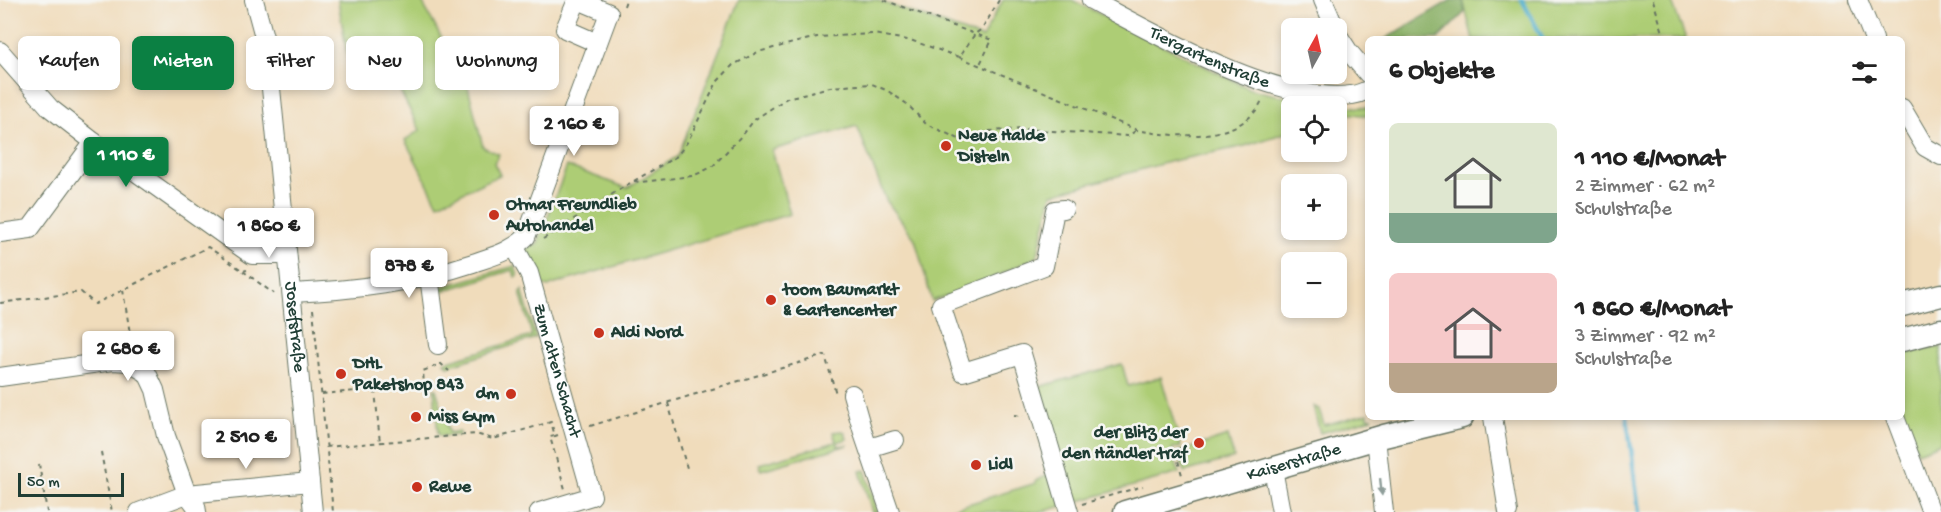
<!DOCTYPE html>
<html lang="de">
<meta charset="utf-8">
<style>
body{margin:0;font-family:"Gochi Hand",sans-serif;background:#f2f2f2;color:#222;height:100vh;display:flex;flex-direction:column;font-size:22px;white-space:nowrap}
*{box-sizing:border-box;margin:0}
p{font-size:20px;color:#767676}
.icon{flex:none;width:33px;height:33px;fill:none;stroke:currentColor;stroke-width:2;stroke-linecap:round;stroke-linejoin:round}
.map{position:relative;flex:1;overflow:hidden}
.details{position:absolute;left:1365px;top:36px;width:540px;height:384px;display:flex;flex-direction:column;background:#fff;border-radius:9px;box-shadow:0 3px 9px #0003}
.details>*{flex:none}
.hud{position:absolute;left:18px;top:36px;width:570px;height:54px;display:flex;gap:12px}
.needle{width:39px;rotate:8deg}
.buttons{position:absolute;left:1281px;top:18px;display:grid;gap:12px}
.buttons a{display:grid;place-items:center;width:66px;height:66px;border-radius:9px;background:#fff;box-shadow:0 3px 9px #0003;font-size:30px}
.scale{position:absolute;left:18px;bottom:15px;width:106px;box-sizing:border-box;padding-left:6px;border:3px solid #1f3d34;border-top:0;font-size:16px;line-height:21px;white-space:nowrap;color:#1f3d34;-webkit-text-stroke:4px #f6f6f2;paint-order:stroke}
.price{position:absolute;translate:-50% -51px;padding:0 14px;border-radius:6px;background:#fff;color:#222;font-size:20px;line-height:39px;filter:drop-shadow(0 2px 3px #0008)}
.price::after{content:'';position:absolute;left:50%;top:36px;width:18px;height:14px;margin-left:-9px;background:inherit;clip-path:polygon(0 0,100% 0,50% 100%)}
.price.active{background:#0b8043;color:#fff}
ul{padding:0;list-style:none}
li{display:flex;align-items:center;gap:18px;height:150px;padding:0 24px}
li span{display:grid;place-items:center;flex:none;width:168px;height:120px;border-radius:9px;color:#555}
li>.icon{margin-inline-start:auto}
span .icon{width:72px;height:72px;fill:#fffc;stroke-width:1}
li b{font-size:26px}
h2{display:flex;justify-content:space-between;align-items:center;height:72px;padding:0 24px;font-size:26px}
.chip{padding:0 21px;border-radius:9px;background:#fff;box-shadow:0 3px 9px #0003;font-size:21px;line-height:54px}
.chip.active{background:#0b8043;color:#fff}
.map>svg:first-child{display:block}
</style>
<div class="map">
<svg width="1941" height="512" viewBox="0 0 1941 512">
<rect width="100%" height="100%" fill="#f6f6f2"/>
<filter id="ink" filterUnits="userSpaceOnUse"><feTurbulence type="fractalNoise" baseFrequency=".0167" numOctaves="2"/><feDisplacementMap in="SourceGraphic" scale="12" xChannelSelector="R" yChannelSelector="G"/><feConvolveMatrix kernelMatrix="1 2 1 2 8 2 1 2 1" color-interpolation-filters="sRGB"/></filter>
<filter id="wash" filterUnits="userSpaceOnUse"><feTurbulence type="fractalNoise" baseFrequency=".008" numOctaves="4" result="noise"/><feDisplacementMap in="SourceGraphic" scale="24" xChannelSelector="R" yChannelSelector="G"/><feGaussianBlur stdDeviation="1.35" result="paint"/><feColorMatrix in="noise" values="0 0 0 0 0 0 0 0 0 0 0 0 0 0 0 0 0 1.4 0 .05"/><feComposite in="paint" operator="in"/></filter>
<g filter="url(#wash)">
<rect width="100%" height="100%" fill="#f0dcbb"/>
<!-- green -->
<path fill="#adcd75" stroke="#668554" stroke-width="1.5" d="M338,0H421L450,54L464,71L483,147L499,154L494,163L500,175L438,204L405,140L420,130L392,75L362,89L360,73L350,72Z
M739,0H876L982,38L1003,0H1072L1250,89L1298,100L1336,106L1368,108V116L1346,113L1337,116L1336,106H1292L1291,131L1245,146L1172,161L1052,194L1037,257L972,288L932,301L915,239L886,200L857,126L772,150L790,214L552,285L549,287L541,285L527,248L537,245L567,166L627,188L678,156Z
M1463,0H1671L1686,39H1473Z
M515,266L518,276L515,277L513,270L439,292L438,288Z
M522,290L536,338L448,366L445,362L532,336L520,292Z
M1941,347V443L1917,452L1902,417V354Z
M1122,364L1128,386L1161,377L1181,447L1172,449L1179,473L1072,503L1038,387Z
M434,389H436L449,433L459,431V435L441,436L438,434Z
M1313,406L1319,409L1324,425L1368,413V417L1373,418L1320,433Z
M842,431L845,432L847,439L838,442V446L848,445L761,470L759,464L836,442L833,432Z
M1228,436L1234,458L1184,472L1178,452Z
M865,470L878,512H872L860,471Z
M1052,473L1062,506L1042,512H942L1036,483L1035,481Z"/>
<!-- forest -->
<path fill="#8ab066" stroke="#54764d" stroke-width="1.5" d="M1451,0H1463L1465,12L1438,39H1385Z"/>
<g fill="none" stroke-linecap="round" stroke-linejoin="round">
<!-- stream -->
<path stroke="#4eaecd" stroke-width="4.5" d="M1522,0L1543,39
M1627,417L1639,512"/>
</g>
</g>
<g filter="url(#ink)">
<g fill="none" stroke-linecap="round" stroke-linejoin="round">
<defs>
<g id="minor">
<path id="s1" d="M254,0L267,48L313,512"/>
<path d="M577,0L565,29L597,43"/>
<path id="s2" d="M1091,0C1155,34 1279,105 1351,95C1357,95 1362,92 1368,90"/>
<path d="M1323,0L1335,28"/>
<path d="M1858,0L1874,39"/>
<path d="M1336,32L1349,52L1368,74"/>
<path d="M0,51L50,108L94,142L242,248L252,255H287"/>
<path d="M1902,108L1925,147L1941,156"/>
<path d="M1064,209L1055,210L1044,266L941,305L963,372L1022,354L1069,512"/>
<path d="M0,233L30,229L94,142"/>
<path id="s3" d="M515,248L529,273L592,496L539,512"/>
<path d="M429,276L438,345"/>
<path d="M292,293C355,290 413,283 473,263C493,256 511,252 526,237L609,13L578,0"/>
<path d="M0,377L113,361L128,362L147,373L155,390L166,436L187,494L196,506L197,512"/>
<path d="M852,394L864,436L890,512"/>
<path d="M1493,417L1508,512"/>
<path d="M1895,417L1931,512"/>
<path d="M1376,438L1384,512"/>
<path d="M869,448L895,440"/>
<path d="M1273,469L1281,512"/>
<path d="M139,512L187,494L310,482"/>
</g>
<g id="major">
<path d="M1902,305L1941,295"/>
<path d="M1902,340L1941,330"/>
<path id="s4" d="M1125,512L1384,436L1462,417"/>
</g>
</defs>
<!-- minor casing -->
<use href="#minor" stroke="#687563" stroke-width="20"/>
<!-- major casing -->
<use href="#major" stroke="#687563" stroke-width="25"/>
<!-- path -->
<path stroke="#687563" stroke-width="2" stroke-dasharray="4.5 4.5" stroke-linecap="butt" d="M884,0L975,34L983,28L999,0
M1653,0L1665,39
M624,6L626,0
M959,57L1137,130C1176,138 1245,143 1263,98
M634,181L640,182L693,176L712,167L745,132L754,120L787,98L830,87L872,84L888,91L907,104L926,124L959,139L990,131L1022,129L1128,136L1137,130
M543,239L625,186L677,156L688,141L717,82L733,65L758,52L817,37L873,34L913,41L959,57L975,34L992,40L980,64
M243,271L274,294
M123,290L132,346
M0,303L81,292L95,304L208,247L243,271L247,270
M313,309L333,512
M440,363L449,371
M375,390L380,443
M322,394L424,385L423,371L440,364
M668,403L687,468
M1014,415L1023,416
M590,426L825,355L836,394
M555,436L550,437L565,489
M326,447L476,434L493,439L551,422L555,436L558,435
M1181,448L1175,450L1182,475
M101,452L112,512
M39,464L47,512
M1082,504L1143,486"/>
<!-- minor -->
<use href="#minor" stroke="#fff" stroke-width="18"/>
<!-- major -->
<use href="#major" stroke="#fff" stroke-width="22"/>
</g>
<!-- one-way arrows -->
<defs><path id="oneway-solid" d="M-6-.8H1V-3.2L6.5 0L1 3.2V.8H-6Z" transform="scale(1.5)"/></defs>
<use fill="#8f9e9a" href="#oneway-solid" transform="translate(1381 487) rotate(84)"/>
</g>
<!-- markers -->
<g fill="#c8321e" stroke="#f6f6f2" stroke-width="2">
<circle cx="946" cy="146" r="6"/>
<circle cx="494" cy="215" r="6"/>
<circle cx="771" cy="300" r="6"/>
<circle cx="599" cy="333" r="6"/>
<circle cx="341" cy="374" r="6"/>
<circle cx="511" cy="394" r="6"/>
<circle cx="416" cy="417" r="6"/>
<circle cx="1199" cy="443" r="6"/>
<circle cx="976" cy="465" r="6"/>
<circle cx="417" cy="487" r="6"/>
</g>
<g text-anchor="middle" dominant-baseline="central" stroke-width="5" stroke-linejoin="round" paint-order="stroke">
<!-- street labels -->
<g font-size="18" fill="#1f3d34" stroke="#f6f6f2">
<text stroke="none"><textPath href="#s2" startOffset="132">Tiergartenstraße</textPath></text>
<text stroke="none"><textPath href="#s1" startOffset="330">Josefstraße</textPath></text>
<text stroke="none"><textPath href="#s3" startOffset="130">Zum alten Schacht</textPath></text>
<text stroke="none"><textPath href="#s4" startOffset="176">Kaiserstraße</textPath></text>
</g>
<!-- poi labels -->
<g font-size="18" font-weight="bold" fill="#1f3d34" stroke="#f6f6f2" text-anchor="start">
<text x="958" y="136">Neue Halde<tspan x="958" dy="21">Disteln</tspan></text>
<text x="506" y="205">Otmar Freundlieb<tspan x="506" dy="21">Autohandel</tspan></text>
<text x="783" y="290">toom Baumarkt<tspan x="783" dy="21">&amp; Gartencenter</tspan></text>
<text x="611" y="333">Aldi Nord</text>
<text x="353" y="364">DHL<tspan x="353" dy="21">Paketshop 843</tspan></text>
<text x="499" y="394" text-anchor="end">dm</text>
<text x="428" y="417">Miss Gym</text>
<text x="1187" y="433" text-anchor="end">der Blitz der<tspan x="1187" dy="21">den Händler traf</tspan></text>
<text x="988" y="465">Lidl</text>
<text x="429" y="487">Rewe</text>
</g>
</g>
</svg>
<div class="buttons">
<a><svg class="needle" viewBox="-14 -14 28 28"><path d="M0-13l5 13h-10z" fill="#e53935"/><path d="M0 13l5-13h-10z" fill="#767676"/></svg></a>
<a><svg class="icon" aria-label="locate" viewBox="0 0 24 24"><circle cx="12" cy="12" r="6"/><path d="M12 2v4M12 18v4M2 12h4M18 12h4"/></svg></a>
<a>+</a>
<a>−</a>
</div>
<div class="scale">50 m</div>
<b class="price" style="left:574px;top:157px">2 160 €</b>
<b class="price active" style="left:126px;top:188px">1 110 €</b>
<b class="price" style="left:269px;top:259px">1 860 €</b>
<b class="price" style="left:409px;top:299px">878 €</b>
<b class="price" style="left:128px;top:382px">2 680 €</b>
<b class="price" style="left:246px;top:470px">2 510 €</b>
<div class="hud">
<a class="chip">Kaufen</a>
<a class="chip active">Mieten</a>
<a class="chip">Filter</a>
<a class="chip">Neu</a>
<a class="chip">Wohnung</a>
</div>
<section class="details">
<h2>6 Objekte<svg class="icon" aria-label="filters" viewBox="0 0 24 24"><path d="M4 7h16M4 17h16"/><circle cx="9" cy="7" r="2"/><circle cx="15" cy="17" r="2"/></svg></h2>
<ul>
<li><span style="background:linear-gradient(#dfe7d0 75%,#7fa58c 0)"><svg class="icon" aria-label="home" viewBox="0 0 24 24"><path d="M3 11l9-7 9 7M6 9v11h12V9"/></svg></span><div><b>1 110 €/Monat</b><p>2 Zimmer · 62 m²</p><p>Schulstraße</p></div></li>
<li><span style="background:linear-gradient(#f6c9c9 75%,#b9a48a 0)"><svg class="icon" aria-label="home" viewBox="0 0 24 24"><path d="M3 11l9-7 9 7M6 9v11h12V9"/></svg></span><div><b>1 860 €/Monat</b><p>3 Zimmer · 92 m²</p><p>Schulstraße</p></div></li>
</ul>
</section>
</div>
